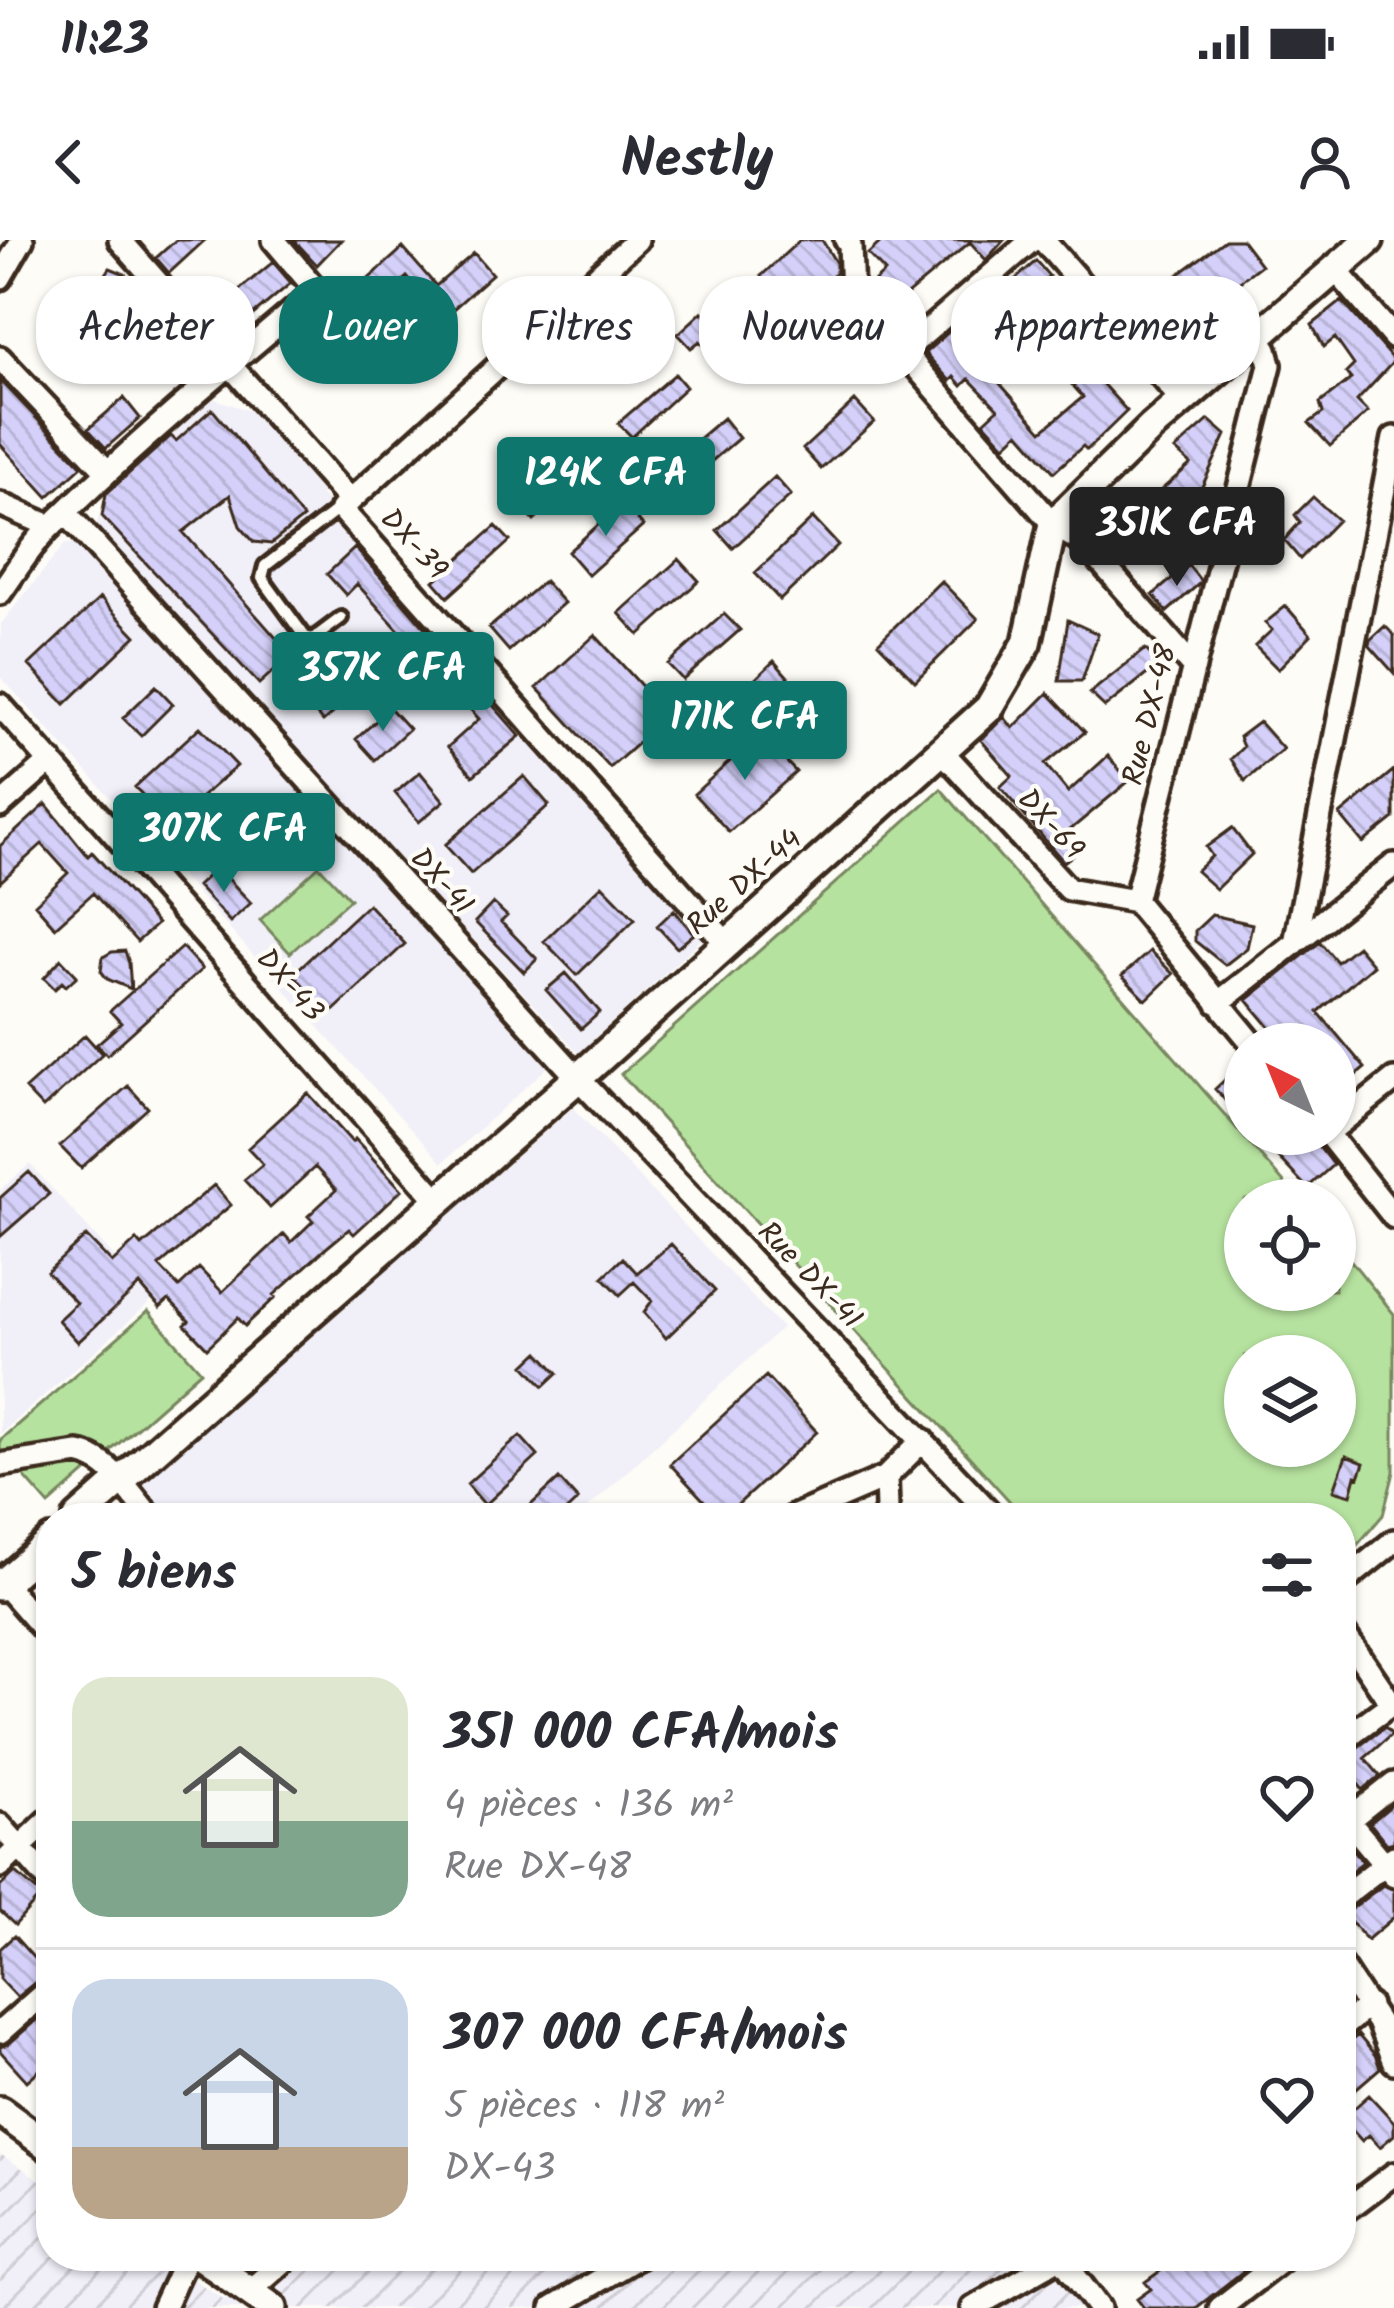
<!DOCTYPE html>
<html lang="fr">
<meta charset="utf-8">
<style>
body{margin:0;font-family:Kalam,sans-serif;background:#f2f2f3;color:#2b2b33;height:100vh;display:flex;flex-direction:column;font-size:45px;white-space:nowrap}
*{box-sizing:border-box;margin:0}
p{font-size:39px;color:#7c7c81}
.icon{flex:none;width:66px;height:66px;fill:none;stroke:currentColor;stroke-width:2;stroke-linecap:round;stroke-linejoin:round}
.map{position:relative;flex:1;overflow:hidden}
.side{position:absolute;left:36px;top:1263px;width:1320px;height:768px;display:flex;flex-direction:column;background:#fff;border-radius:48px;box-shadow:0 3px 9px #0004}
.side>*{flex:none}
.hud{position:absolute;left:36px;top:36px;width:1323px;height:108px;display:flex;gap:24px}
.needle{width:78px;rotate:317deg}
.fabs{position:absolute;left:1224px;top:783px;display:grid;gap:24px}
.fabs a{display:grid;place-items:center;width:132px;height:132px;border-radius:50%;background:#fff;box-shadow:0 3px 9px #0004;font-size:60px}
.price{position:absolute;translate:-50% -102px;padding:0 27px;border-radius:12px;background:#0f766e;color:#fff;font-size:39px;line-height:78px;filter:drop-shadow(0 3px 6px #0008)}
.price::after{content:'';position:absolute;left:50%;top:72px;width:36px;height:27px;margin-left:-18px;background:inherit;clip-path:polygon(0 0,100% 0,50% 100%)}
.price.active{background:#222;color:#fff}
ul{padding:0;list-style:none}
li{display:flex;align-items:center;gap:36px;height:300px;padding:0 36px}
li+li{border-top:3px solid #e1e1e2}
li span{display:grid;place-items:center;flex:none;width:336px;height:240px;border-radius:36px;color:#555}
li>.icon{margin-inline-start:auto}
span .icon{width:144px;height:144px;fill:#fffc;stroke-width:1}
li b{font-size:51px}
h2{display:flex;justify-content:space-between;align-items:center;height:144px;padding:0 36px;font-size:51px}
.pill{padding:0 42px;border-radius:48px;background:#fff;box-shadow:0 3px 9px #0004;font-size:42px;line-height:108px}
.pill.active{background:#0f766e;color:#fff}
.status{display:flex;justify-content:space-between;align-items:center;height:84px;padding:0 60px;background:#fff;direction:ltr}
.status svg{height:33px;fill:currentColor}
header{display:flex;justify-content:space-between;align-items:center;height:156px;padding:0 36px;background:#fff;font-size:54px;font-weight:600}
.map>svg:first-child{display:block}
</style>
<div class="status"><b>11:23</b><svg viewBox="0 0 49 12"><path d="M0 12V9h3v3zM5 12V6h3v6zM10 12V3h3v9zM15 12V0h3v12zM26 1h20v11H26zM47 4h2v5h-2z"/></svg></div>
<header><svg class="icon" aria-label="back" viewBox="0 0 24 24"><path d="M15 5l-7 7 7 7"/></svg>Nestly<svg class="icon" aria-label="person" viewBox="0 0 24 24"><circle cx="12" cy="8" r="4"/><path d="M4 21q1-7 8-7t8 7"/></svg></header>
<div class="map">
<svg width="1394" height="2068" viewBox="0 0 1394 2068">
<defs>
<pattern id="industrial-furrows" width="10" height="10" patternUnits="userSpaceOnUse" patternTransform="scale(3)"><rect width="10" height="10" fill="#f1eff8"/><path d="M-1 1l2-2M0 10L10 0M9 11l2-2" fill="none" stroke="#d0cdd4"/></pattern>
<pattern id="building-back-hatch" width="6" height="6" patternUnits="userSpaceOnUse" patternTransform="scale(3)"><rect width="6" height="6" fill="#d4d0f9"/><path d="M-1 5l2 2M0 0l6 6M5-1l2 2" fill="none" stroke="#b7b3d5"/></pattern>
</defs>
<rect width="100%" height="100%" fill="#fdfcf7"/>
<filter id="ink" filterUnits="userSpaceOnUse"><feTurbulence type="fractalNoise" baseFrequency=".00833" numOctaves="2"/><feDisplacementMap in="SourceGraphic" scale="24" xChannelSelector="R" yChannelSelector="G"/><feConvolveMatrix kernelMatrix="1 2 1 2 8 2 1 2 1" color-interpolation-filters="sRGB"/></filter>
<g filter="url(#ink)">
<!-- built -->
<path fill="#f1eff8" d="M215,159L273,179L319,232L321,255L704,697L579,813L116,313L96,287L111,238L179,178Z
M65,304H77L549,826L442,923L0,436L1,384Z
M573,868L782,1088L577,1278H169L136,1246Z
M30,924L153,1060L0,1194V950Z"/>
<!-- industrial -->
<path fill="url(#industrial-furrows)" d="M0,1914L51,1947V2016H157L225,2060L278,2016H1069L1110,2068H0Z"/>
<!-- green -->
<path fill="#b6e29f" stroke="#78865e" stroke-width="3" fill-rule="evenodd" d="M941,549L1299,960H1245V1050H1335V1001L1394,1074V1232L1383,1275L1341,1324V1278H1025L621,834ZM1245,1116H1335V1206H1245Z
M319,626L350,659L290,713L260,680Z
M148,1071L201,1131L49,1265L0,1209V1200Z"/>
<!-- building -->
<path fill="url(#building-back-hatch)" stroke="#3b2a1e" stroke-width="3" d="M176,0H205L169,33L156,18Z
M294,0H341L317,25Z
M800,0H822L836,23V32L801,79L783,60L718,119L700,101L691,108L678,94L702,72L719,92L771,47L761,36Z
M883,0H1004L986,20L970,2L895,65L875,41L885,32L868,14Z
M1225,0H1242L1261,25L1200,71L1175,37Z
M403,8L436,46L474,13L492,34L443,78L407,37L359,80L343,62Z
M1036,21L1049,36L1020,62L1007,47Z
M273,22L291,43L228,96L209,75Z
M110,28L125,34L147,53L186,102L140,140L113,108L120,103L89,72L96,65L91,57Z
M1342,61L1394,121L1357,161L1368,172L1330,206L1309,183L1323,173L1320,163L1351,139L1346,133L1354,125L1335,98L1324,107L1312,85Z
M1074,65L1112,108L1089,129L1127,171L1087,210L1083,206L1054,232L1019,192L1005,205L984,182L998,169L969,139L962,146L954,137L950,141L925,113L959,83L987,114L980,121L1042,191L1083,157L1044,113L1029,110L1025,99L1030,92L1037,89L1075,93L1061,77Z
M675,134L686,147L632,197L618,183Z
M0,140L82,226L48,257L0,204Z
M124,158L140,178L106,208L88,189Z
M855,161L874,182L821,229L803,209Z
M212,169L303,278L271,304L254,302L240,286L230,255L183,292L291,415L259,444L102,276L106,254L171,196L176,201Z
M723,178L739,198L680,248L663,229Z
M1209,180L1226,195L1201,249L1204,252L1131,317L1111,294L1191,224L1175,210Z
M582,211L595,225L534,281L522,268Z
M775,237L791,255L733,308L717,290Z
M1313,257L1338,280L1300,319L1284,300L1300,282L1295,275Z
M623,263L643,286L588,335L568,312Z
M813,278L838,305L780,360L755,333Z
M496,286L510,301L448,357L434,341Z
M355,308L520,496L473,536L448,507L479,479L357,344L346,355L327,334Z
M679,319L699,341L639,395L619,373Z
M1188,325L1200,340V343L1167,372L1153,355Z
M544,341L564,363L509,411L489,388Z
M941,341L978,379L915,441L878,403Z
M100,358L136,396L65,464L29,425Z
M1286,366L1311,395L1278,429L1255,406L1272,390L1265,383Z
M724,374L740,390L683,440L668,424Z
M1068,380L1098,394L1082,441H1059Z
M1385,386L1394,395V433L1369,405L1370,400Z
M595,395L669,476L610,528L537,448Z
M1145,409L1160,424L1105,467L1090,453Z
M355,410L377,435L323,482L301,457Z
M774,421L788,437L759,465L745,449Z
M156,446L173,464L141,496L123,478Z
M1048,453L1085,492L1045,524L1068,552L1108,516L1129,541L1070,590L1083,607L1064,622L1000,547L1012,536L981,500L1004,477L1013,488Z
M390,468L409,489L375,520L356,499Z
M1259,482L1283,509L1245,541L1231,519L1243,507L1239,497Z
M200,487L237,526L170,584L135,547Z
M760,494L796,532L729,592L694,554Z
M1394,530V578L1363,603L1340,575Z
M420,532L444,561L419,582L395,553Z
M524,536L549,565L471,634L445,605Z
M46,564L88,616L92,612L157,684L137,702L93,653L55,687L35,664L68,633L42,604L0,642V606Z
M1232,588L1252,614L1216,649L1196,631L1212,616L1206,607Z
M217,627L251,663L230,682L197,646Z
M602,645L635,679L577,735L544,701Z
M493,663L507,676L501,682L537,719L524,732L475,682Z
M368,664L405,704L330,774L293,734Z
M674,670L694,694L677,708L657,686Z
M1212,675L1252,684L1247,708L1225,725L1195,701V691Z
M1320,702L1337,722L1357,706L1373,725L1318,772L1365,828L1335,853V804H1284L1247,760Z
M182,707L202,729L107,815L97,804L121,783L110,771Z
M125,711L129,723L131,749L107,739L101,731L103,717L112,712Z
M1150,711L1173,734L1146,760L1122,736Z
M61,719L77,736L66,746L62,742L55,749L44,738Z
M566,733L600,772L581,789L546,750Z
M85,795L102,814L43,868L25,849Z
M1229,836L1245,854V882L1215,849Z
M128,846L148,868L81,928L60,906Z
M308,853L352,902L355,899L402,950L354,994L349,989L325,1009L274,1055L276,1057L245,1086L238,1078L207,1108L185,1085L189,1081L169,1060L160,1068L140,1045L78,1102L58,1080L76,1063L47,1032L86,996L112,1023L137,1000L142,1006L214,945L231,965L159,1026L179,1047L199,1028L222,1052L284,994L291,1002L313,981L308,976L336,950L315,927L270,968L244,940L263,924L248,908Z
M1303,894H1313L1316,903L1333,925L1307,948L1278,917Z
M29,932L49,954L0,997V958Z
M671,1004L715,1051L666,1098L644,1072L652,1061L634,1042L620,1055L603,1037L623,1018L637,1033Z
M539,1112L558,1133L544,1146L525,1125Z
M766,1136L817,1192L723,1278H720L670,1224Z
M520,1196L538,1216L485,1265L467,1244Z
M1346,1216L1364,1223L1359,1237L1356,1236L1351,1255L1334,1250Z
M559,1239L578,1260L559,1278H517Z
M1385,1487L1392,1494L1365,1518L1380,1536L1363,1550L1348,1531L1341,1537V1516L1350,1513Z
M1394,1563V1602L1387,1604L1370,1583Z
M1345,1600L1363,1622L1341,1639V1601Z
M15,1632L41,1655L15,1685L0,1671V1647Z
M1383,1645L1394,1650V1677L1367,1700L1352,1683L1341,1692V1673L1350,1670Z
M14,1696L47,1733L17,1757L0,1739V1709Z
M51,1767V1786L44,1792L51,1800V1820L27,1841L0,1811V1807L10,1803Z
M1358,1795L1375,1815L1380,1828L1351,1853L1341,1842V1809Z
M1369,1855L1394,1882V1895L1380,1907L1369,1895L1362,1901L1342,1879Z
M1171,2016H1263L1196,2068H1144L1137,2059L1151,2049L1145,2042L1163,2029L1159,2025Z"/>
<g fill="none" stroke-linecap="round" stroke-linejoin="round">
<defs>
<path id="service" d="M341,378L313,399L305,397L262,338L265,326L341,267"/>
<path id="minor" d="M120,0L350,261
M637,0L341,269L727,704
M846,0L850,5L852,53L1053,284L1086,305L1194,428
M1043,0L1182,160
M1335,29L1394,98
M0,38L22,0
M903,112L1032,0
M0,118L107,231
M0,264L50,286
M66,273L578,838L995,1278
M0,353C16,331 31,305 51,286C135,203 227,127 317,51L274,0
M0,465L438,960
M941,510L1068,649L1135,661
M0,566L51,521
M1135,661L1270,125L1266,109L1257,96
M1135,661L1253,804
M1295,703L1394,198
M1218,763L1394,625
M1335,887L1394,840
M1328,894L1394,977
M0,1225L78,1213C108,1217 133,1256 151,1278
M791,1278L886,1237L923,1200
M884,1278L887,1269L886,1237
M3,1343L51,1398
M1341,1344L1394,1301
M1341,1389L1389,1460L1394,1463
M1341,1501L1386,1468L1389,1460
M1341,1572L1394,1635
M0,1585L51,1643
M1341,1586L1394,1544
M0,1626L51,1578
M1341,1658L1394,1617
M1341,1726L1378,1782L1394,1822
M1341,1788L1369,1765
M0,1792L51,1747
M1341,1974L1394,1934
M1060,2016L1099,2068
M249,2052L290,2016
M163,2068L187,2016
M553,2068L640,2016
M973,2068L1063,2016
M1220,2068L1287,2016"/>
<path id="tertiary" d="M78,1278L578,838L989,468L1027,403L1053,284L1152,187L1369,0
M0,1346L51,1301
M0,1871L51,1908
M200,2016L273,2068"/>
</defs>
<!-- service casing -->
<use href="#service" stroke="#3b2a1e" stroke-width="20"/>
<!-- minor casing -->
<use href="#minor" stroke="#3b2a1e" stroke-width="30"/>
<!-- tertiary casing -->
<use href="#tertiary" stroke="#3b2a1e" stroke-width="36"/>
<!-- service -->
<use href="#service" stroke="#fdfcf7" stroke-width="10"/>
<!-- minor -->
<use href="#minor" stroke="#fdfcf7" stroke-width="21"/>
<!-- tertiary -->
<use href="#tertiary" stroke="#fdfcf7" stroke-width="27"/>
</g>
</g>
<g text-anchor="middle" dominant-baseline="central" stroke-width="9" stroke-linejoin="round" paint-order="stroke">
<!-- street labels -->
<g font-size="30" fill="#3b2a1e" stroke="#fdfcf7">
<text transform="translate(413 305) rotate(48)">DX-39</text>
<text transform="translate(1151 475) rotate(-76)">Rue DX-48</text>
<text transform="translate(1050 585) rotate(48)">DX-69</text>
<text transform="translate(441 642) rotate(48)">DX-41</text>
<text transform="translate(745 643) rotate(-42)">Rue DX-44</text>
<text transform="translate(289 746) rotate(49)">DX-43</text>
<text transform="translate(809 1036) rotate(46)">Rue DX-41</text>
</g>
</g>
</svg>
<div class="fabs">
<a><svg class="needle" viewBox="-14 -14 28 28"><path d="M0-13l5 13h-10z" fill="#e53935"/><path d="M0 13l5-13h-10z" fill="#7c7c81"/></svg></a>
<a><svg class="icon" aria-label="locate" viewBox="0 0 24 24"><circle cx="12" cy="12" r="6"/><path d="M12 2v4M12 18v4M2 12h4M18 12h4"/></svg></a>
<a><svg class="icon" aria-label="layers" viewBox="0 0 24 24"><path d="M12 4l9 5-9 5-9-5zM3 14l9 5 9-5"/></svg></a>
</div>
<b class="price" style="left:606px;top:299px">124K CFA</b>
<b class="price active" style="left:1177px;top:349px">351K CFA</b>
<b class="price" style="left:383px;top:494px">357K CFA</b>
<b class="price" style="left:745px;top:543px">171K CFA</b>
<b class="price" style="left:224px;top:655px">307K CFA</b>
<div class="hud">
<a class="pill">Acheter</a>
<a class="pill active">Louer</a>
<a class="pill">Filtres</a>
<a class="pill">Nouveau</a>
<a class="pill">Appartement</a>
</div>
<section class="side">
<h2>5 biens<svg class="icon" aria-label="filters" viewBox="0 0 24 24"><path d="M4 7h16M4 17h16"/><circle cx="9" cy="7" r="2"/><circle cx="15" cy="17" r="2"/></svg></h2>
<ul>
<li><span style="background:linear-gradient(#dfe7d0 60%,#7fa58c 0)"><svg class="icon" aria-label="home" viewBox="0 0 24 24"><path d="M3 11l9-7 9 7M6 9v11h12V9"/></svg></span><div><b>351 000 CFA/mois</b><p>4 pièces · 136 m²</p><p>Rue DX-48</p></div><svg class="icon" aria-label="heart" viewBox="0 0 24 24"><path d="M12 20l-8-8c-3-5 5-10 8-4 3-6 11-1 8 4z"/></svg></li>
<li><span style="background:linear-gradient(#c9d6e8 70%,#b9a48a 0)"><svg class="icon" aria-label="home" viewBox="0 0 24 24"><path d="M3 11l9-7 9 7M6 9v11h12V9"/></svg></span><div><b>307 000 CFA/mois</b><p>5 pièces · 118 m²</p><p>DX-43</p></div><svg class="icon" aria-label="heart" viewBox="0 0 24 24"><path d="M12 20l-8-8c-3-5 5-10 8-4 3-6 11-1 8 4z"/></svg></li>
</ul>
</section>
</div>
